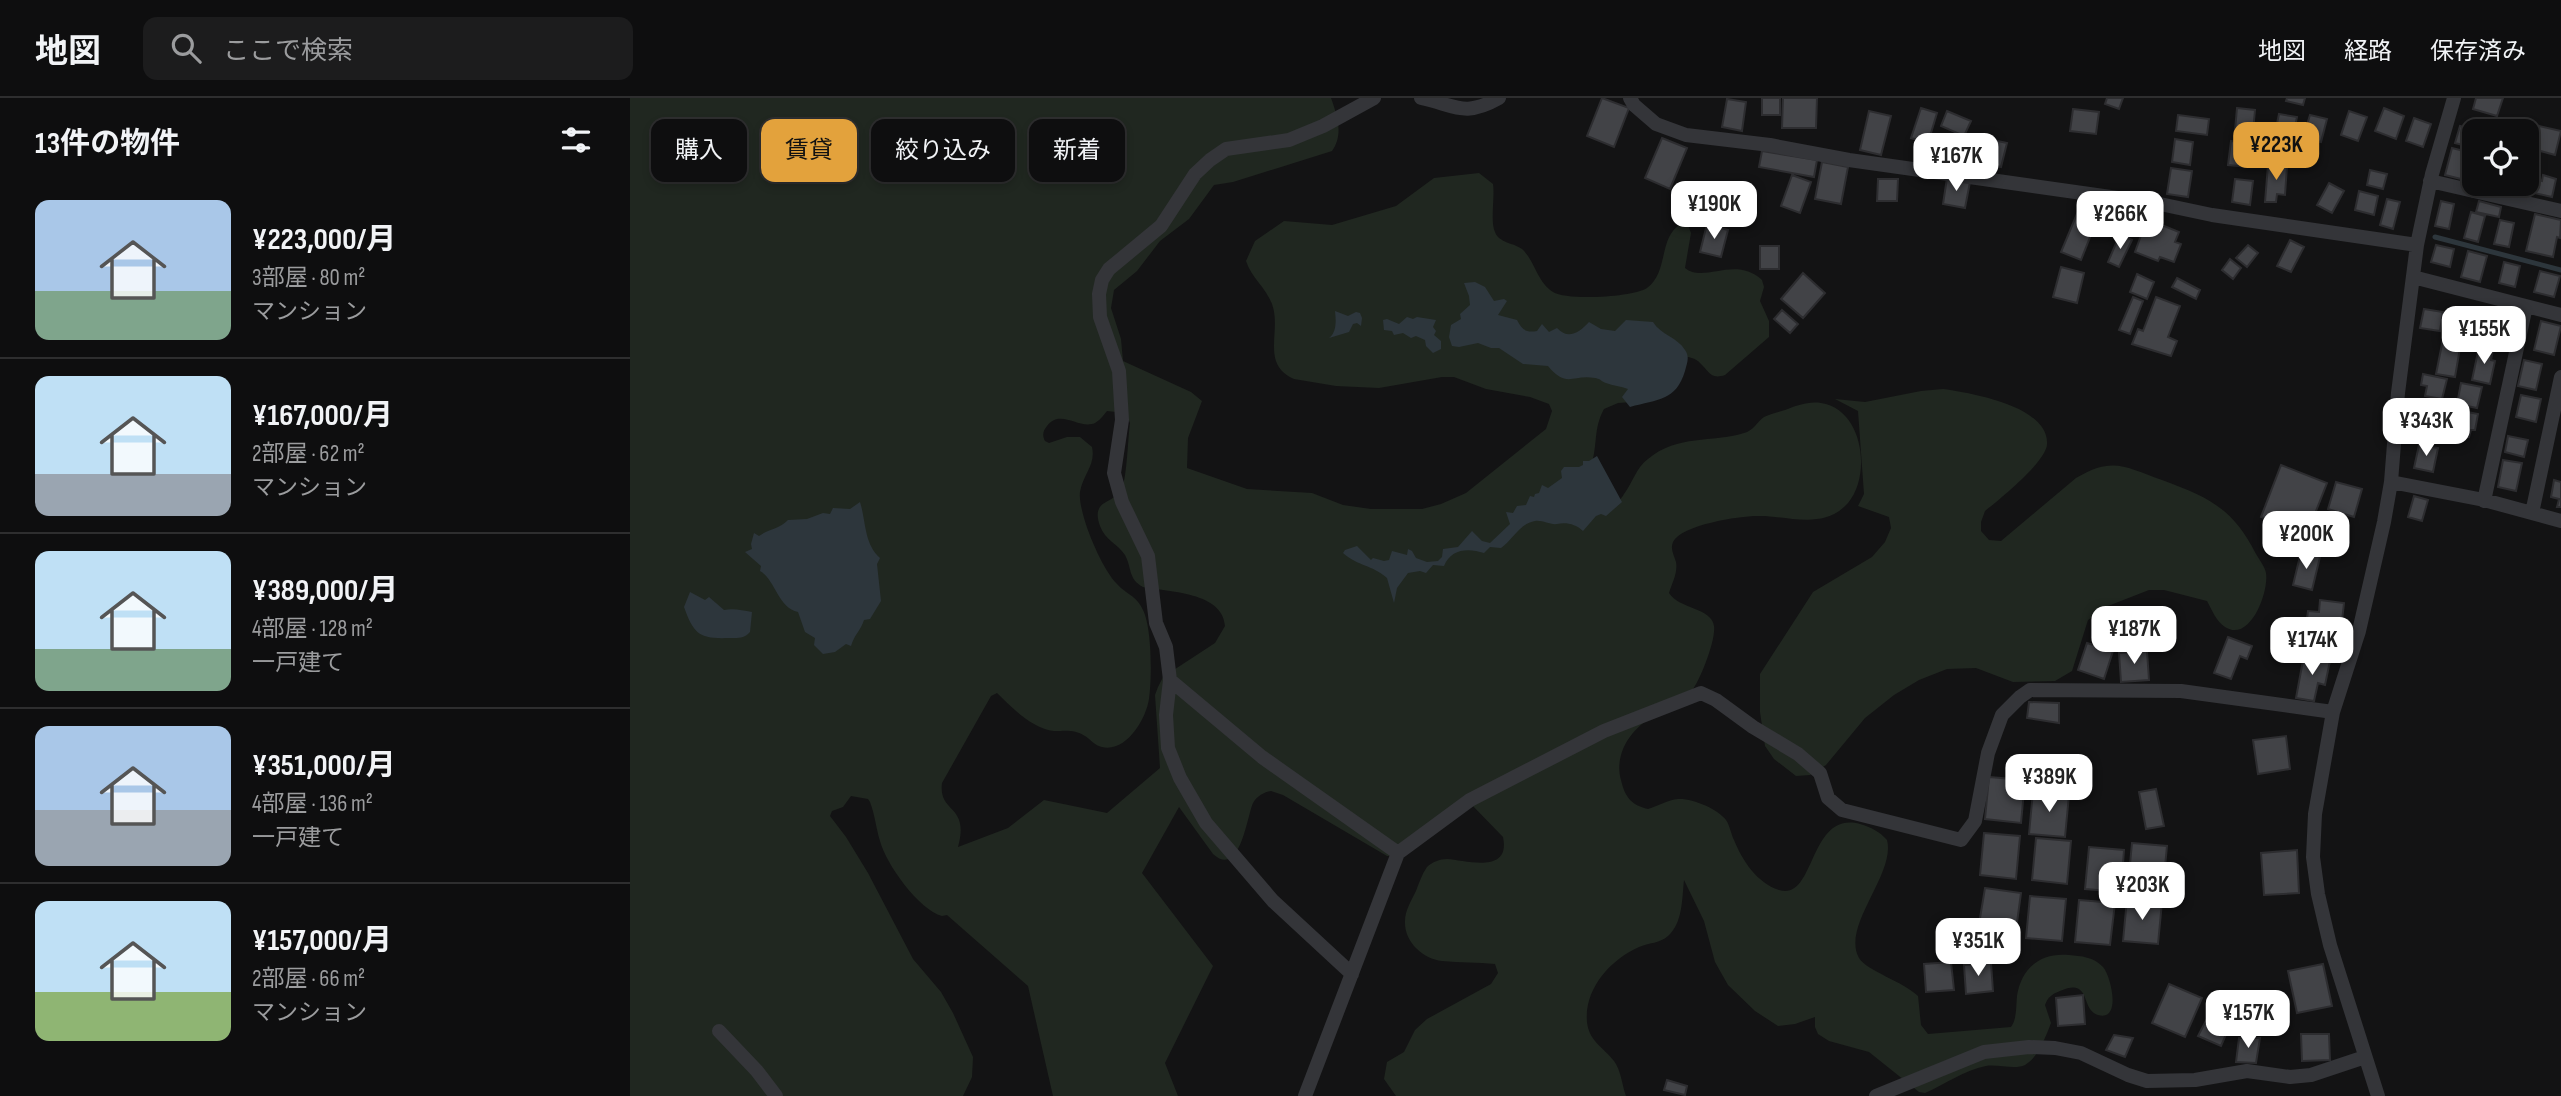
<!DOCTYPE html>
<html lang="ja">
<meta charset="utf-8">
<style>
body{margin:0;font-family:"Sofia Sans Condensed","Noto Sans JP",sans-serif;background:#1c1c1d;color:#f1f3f6;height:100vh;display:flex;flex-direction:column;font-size:26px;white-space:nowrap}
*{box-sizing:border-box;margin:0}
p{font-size:23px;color:#9b9c9e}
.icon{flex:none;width:38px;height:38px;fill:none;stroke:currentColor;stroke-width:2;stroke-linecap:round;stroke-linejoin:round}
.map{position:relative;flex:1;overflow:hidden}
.drawer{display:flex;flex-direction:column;background:#0e0e0f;width:630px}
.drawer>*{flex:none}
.banner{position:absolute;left:21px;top:21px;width:665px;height:63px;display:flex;gap:14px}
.controls{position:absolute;left:1832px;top:21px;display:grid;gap:14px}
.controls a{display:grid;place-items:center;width:77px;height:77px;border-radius:14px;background:#0e0e0f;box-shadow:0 4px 10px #0003,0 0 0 2px #2e2e2f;font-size:35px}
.price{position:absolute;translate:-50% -60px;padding:0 16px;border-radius:14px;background:#fff;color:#222;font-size:23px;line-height:46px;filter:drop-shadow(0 2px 4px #0008)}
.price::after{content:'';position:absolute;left:50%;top:42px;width:21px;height:16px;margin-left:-10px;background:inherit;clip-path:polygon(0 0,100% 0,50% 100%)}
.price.current{background:#e3a23c;color:#111}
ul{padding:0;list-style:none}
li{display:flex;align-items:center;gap:21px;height:175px;padding:0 35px}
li+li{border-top:2px solid #2e2e2f}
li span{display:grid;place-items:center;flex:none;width:196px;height:140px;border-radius:14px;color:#555}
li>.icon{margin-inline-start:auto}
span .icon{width:84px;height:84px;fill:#fffc;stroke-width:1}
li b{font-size:30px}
h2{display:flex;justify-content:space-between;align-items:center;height:84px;padding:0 35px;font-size:30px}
.chip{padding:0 24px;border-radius:14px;background:#0e0e0f;box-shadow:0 4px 10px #0003,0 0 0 2px #2e2e2f;font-size:24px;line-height:63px}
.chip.current{background:#e3a23c;color:#111}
header{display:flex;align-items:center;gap:42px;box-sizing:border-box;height:98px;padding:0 35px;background:#0e0e0f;border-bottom:2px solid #2e2e2f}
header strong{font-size:33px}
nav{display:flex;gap:38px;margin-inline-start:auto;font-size:24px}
.search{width:490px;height:63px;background:#1c1c1d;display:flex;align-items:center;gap:18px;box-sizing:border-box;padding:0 24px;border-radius:14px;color:#9b9c9e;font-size:26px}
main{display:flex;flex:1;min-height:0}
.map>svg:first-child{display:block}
</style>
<header>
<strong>地図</strong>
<div class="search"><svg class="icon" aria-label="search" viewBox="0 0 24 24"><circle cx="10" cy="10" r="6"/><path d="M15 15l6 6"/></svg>ここで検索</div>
<nav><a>地図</a><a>経路</a><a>保存済み</a></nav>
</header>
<main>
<section class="drawer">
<h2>13件の物件<svg class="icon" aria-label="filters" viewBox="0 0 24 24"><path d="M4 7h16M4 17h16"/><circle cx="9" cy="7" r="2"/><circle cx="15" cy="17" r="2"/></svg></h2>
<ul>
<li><span style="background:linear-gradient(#a9c7e8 65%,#7fa58c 0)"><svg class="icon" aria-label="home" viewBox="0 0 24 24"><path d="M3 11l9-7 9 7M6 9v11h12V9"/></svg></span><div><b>¥223,000/月</b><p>3部屋 · 80 m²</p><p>マンション</p></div></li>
<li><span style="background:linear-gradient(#bfe0f5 70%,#9aa5b1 0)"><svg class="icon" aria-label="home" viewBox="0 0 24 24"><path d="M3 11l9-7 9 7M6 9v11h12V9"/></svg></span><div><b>¥167,000/月</b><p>2部屋 · 62 m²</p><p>マンション</p></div></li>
<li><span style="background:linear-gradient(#bfe0f5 70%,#7fa58c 0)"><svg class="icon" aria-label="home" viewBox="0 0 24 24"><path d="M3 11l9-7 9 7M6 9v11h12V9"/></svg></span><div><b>¥389,000/月</b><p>4部屋 · 128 m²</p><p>一戸建て</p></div></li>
<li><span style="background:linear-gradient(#a9c7e8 60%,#9aa5b1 0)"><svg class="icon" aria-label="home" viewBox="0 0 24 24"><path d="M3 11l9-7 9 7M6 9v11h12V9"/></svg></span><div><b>¥351,000/月</b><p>4部屋 · 136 m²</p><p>一戸建て</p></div></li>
<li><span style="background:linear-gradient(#bfe0f5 65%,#8fb573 0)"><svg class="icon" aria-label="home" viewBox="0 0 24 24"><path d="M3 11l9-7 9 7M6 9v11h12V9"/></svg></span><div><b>¥157,000/月</b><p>2部屋 · 66 m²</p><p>マンション</p></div></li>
</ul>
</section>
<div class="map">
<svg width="1931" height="998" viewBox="0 0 1931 998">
<rect width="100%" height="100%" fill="#131314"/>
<!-- green -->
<path fill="#202720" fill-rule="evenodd" d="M0,0H701C707,17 714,36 702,53L603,84L584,87L559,121L530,143L507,173L484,192L481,210L491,241L493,263L561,294L572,303L558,340L557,370L617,391L682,395L713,407L741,411H792L811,406L836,395L916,331L922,313L919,306L900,299L856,291L824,279H812L749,290L706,288L664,281C630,266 652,233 642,206C636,190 621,179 616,163L625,143L654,123L702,127L766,108L804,80L849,75L863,86C865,99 860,124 865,134C869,145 884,145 892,151C905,163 907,184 923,194C937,203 1004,199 1017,190C1039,174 1028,139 1051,126L1058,127L1061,135L1055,170C1074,186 1105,157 1132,182L1134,189L1130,203L1139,223V239L1095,277C1080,282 1079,273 1070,265C1066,260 1058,259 1052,258L943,242L829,233L1002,286V304L988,305L974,311C963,331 968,347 961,368L979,410C984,406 991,402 994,396C1003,384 1006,370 1018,361C1048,336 1082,345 1114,335C1123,333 1127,324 1134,319C1140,316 1148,314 1155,312C1166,308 1178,303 1191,305C1233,311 1242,377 1218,405C1193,433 1158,417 1127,418C1109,418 1051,427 1043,444C1040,451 1044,457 1046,464C1048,475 1042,485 1039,495C1049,511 1082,510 1084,528C1086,542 1070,583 1061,594C1058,597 1052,600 1048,602C1026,616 1004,626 993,651C989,661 988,672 991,682C995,699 1001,707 1018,711C1028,708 1038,702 1048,701C1062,700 1088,711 1096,722C1100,728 1101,736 1104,742C1112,762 1127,785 1149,792C1186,804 1178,712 1230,726C1241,729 1250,734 1257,742C1266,776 1211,828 1229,860C1237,873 1274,884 1288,898L1291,927L1298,936L1381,929C1387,921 1386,908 1387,898C1391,870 1411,854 1439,857C1451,858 1464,859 1473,869C1481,878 1492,924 1468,917C1450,912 1462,879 1430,893C1422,896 1418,899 1415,907L1421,925C1416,938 1408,960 1395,967C1385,972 1368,966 1356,968C1334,972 1316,986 1295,995L1289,994L1239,954L1199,943L1188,936L1185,929V919L1165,926L1148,928L1125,913L1098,887L1085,864L1074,823L1054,782C1052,800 1053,825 1038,838C1031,845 1018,845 1009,849C980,862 954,891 957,924C959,943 973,949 984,963C991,972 992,987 996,998H766L754,981L757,964L774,954L785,932L797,921L861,886L868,875L865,866C848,864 830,865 812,863C793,861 774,844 775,823C775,813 781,803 786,793C789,785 792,776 797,769C802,764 810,761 817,761C835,762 881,777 873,739L840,705L762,758H757L653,697L641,693C634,694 627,698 623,705C617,718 610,781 583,756L549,709L512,775L583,868L535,965L548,998H423L398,888L317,817L312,818C289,812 256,766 250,743C246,730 245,717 240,704L238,701L221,698L213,709L202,713L200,718L216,739L238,775L283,861L311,894L323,915L343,959L342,979L333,998H0ZM477,313L496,315L500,325C498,339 497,379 492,390C485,407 460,400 470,428C475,442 488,446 495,457C502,470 498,481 513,489C539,494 593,494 595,528L585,545L533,579L528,589L525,597L530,670L477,715L414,702L378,730L328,749C340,706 308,716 312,685L361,598L367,595C381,609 403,631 424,633C436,633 444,631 455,638C460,641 465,648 472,649C496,655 516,621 519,601C522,580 522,530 513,512C507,498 496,496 487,486C474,473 459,438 454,420C452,412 449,402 450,394C453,376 466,367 462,349L450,339H437L419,345L415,343C412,337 413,333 417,328C431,310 449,332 465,325C469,323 474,317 477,313Z
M1313,291C1341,295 1419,308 1417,346C1417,363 1369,402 1355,413L1351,424V433L1359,442L1371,443L1446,380C1483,358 1495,369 1532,382C1578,399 1603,410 1626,456C1629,461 1635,469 1636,475C1639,494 1620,545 1595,529C1586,523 1582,512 1577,503L1534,492H1519L1478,508L1458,522L1442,573L1425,583L1383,584L1346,570L1317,571L1289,582L1264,597L1235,620L1196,667L1180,677L1166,678L1144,661L1135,648L1130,614V576L1183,494L1242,459L1255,444L1261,430L1259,419L1228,408L1234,396L1228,313L1205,301L1235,304L1291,293Z"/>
<!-- water -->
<path fill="#2d363c" d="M845,184L855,189L864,203L874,201L877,203L868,217L887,222C892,232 896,235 907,233L912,226L919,234L927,230C938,242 949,235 959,224L971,231L985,233L996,222L1023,224C1031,237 1047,239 1055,252C1060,259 1057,265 1055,273C1046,303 1028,301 1000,309L992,299L998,291C991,288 983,288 976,285C968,282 974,282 965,280C942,276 937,291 918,268L893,266L869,250H861L848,245L829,249L822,248L819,239L821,227L831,221L830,216L840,207L839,198L834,185Z
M705,213L718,218L726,214L730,215L732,220L731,228L727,225L723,226L719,234L699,240C707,234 706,222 705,213Z
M777,219L783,221L787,219L806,222L803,229L806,233L804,237L811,243V251L803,255L796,248L795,242L786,238L781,240L773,235L764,237L762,233L754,232L753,222L757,221L769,226Z
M967,358L992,404L976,418L971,416L966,418L953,433C946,426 936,424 927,426C920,427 913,422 905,423C890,425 882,443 871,450L860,449L854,455C839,450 821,450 814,468L803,467L796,475L790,473L778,475L767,490L764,505L757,480C741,466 729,469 713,455L715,452L727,448L741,462L743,460L754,463L759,462L762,453L777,457L778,451L782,453L786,460L797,464L808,463L812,459L813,451L828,449L842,433L852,443L860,445L880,426L876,414L883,415L887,408L896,407L900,398L904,399L905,396L909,395L912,387L918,390L932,380L931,373L934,369H949L953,367V363H959Z
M230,404C236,423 234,446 250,460L247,466L251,503L240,521L234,522C231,532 224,537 221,548L216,546L205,554L193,556L184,547L185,540L175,534L168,514C148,510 145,481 130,473L131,468L115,454L122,451L121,446L124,435L129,438C139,431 149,431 158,422L177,421L193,415L200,416L203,410L220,411Z
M60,494L75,502L79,499L94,512C103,510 112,512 122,514L120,534C114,541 108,540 99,540C70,541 64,537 54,509Z"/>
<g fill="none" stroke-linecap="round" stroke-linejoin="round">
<!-- stream -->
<path stroke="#2d363c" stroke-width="5" d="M1805,139L1931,172"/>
</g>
<!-- building -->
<path fill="#424347" stroke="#2d2d30" stroke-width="2" d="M972,0L999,10L984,49L957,38Z
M1132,0H1150V17H1132Z
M1153,0H1187L1186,30H1152Z
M1477,0H1493L1489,11L1475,6Z
M1657,0H1675L1673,7L1656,3Z
M1846,0H1873L1867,18L1843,11Z
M1097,1L1116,4L1112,33L1092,29Z
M1291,10L1307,15L1298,45L1281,40Z
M1607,10L1625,12L1623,34L1605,32Z
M1754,10L1774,18L1766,41L1745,33Z
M1443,11L1469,14L1466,36L1440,33Z
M1239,13L1261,18L1251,57L1230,52Z
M1317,13L1341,23L1334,38L1311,28Z
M1719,13L1737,19L1728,43L1711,37Z
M1649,16L1667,19L1662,43L1644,40Z
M1548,17L1579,21L1577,37L1546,33Z
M1680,17L1697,21L1691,44L1673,40Z
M1784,20L1801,26L1793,49L1776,43Z
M1879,24L1899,28L1897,39V33H1876Z
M1830,28L1849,33H1844V50L1825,45Z
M1909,28L1931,33L1925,57L1903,51Z
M1349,39L1377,45L1371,69L1343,63Z
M1032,40L1057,50L1040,91L1015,80Z
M1545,41L1563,44L1560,67L1542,64Z
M1601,43L1622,46L1619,69L1598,67Z
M1822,50L1842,55L1835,82L1815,77Z
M1132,53L1187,62L1184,79L1129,69Z
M1192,64L1218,69L1211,106L1185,101Z
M1638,67L1657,68L1655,97L1647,96L1646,104H1635Z
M1541,70L1562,73L1558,99L1537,96Z
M1740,72L1757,76L1753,91L1737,87Z
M1162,77L1181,84L1170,115L1151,108Z
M1913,77L1926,81L1922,99L1896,93L1899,80L1912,83Z
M1317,80L1340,84L1335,110L1313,106Z
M1248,81H1268L1267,103H1247Z
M1605,81L1623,83L1620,107L1602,104Z
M1699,85L1714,93L1702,115L1687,107Z
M1729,93L1748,98L1744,117L1725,112Z
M1757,101L1770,104L1763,131L1750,127Z
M1811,103L1824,106L1819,131L1805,128Z
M1849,103L1871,109L1869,119L1846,114Z
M1449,111L1468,119L1451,162L1431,154Z
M1841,114L1855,118L1848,144L1834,140Z
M1905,116L1931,122L1930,140L1927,139L1923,159L1896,153Z
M1517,121L1549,134L1545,144L1551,146L1544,164L1530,159L1528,163L1505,154Z
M1870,122L1884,125L1879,149L1864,146Z
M1077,126L1098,132L1091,159L1070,154Z
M1490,136L1502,142L1489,169L1478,164Z
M1660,142L1674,149L1661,174L1647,168Z
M1618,147L1628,155L1617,169L1606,160Z
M1806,147L1824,151L1820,169L1801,164Z
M1130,148H1149V171H1130Z
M1838,153L1857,158L1850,184L1831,179Z
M1600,161L1611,170L1603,181L1592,172Z
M1874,164L1890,168L1885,189L1869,185Z
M1431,169L1454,175L1447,205L1423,199Z
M1910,173L1930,178L1924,199L1904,194Z
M1173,175L1195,195L1173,220L1151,201Z
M1507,176L1524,184L1517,201L1500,194Z
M1547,180L1570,192L1566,201L1542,189Z
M1503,199L1513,203L1500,236L1489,232Z
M1526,199L1550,208L1538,239L1547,243L1541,258L1502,246L1508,231L1513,233Z
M1794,211L1813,214L1810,233L1790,230Z
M1152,212L1168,226L1160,235L1144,221Z
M1826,213L1845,217L1840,239L1821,235Z
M1854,223L1873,227L1869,247L1850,242Z
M1911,223L1931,228L1924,257L1904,252Z
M1813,241L1831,244L1825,279L1806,276Z
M1849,249L1863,252L1861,262L1865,263L1860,286L1842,282Z
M1894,262L1912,266L1906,292L1888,288Z
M1793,276L1817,281L1812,301L1795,298L1797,288L1791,287Z
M1831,285L1852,289L1847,310L1827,306Z
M1891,297L1911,301L1906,324L1886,319Z
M1790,309L1813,313L1809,331L1786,327Z
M1827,312L1848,316L1845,332H1841L1839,339L1817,335L1820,323L1825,324Z
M1878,338L1898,342L1894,359L1875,354Z
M1789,347L1808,350L1803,374L1784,370Z
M1873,362L1892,365L1886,393L1868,389Z
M1651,367L1697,385L1677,436L1631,419Z
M1924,382L1931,384V409H1927L1929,401L1921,399Z
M1706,384L1732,391L1724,419L1698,411Z
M1784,398L1798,402L1792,423L1778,419Z
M1671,454L1690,459L1682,492L1663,487Z
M1690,502L1714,505L1712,523L1697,522L1696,530L1676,528L1678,513L1689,514Z
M1680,533L1706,535L1704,564L1674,557Z
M1598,539L1622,548L1617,561L1610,558L1601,581L1584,575Z
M1457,545L1483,553L1474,581L1448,572Z
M1517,553L1519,582L1491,584L1489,555Z
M1674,557L1700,563L1695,587L1688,585L1684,603L1666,600Z
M1399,604L1429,605V625L1397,620Z
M1656,638L1660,671L1628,676L1623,642Z
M1359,679L1395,682L1391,725L1355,721Z
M1526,691L1534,728L1516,731L1509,694Z
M1403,693L1439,697L1435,739L1399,736Z
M1354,735L1390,738L1386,781L1350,777Z
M1406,740L1441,743L1437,786L1402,782Z
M1502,745L1537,748L1533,790L1498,787Z
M1459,749L1494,752L1491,794L1455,791Z
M1667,752L1669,795L1634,797L1631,755Z
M1355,790L1391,795L1386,832L1349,826Z
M1400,798L1436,801L1432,843L1396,840Z
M1497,801L1532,804L1528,846L1493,843Z
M1449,802L1485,805L1480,847L1445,844Z
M1321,864L1324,892L1296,894L1294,866Z
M1361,865L1363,893L1336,896L1334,867Z
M1693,866L1702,908L1667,915L1658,873Z
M1539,886L1572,900L1555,939L1522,925Z
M1453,897L1455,926L1428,928L1426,900Z
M1580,915L1601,925L1591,948L1568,938Z
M1671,936H1699L1700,962L1672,963Z
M1484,937L1503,940L1495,959L1476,952Z
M1609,940H1630L1626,965L1606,964Z
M1037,982L1057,988L1055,997L1034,992Z"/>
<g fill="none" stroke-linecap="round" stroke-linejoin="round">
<!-- street -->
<path stroke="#343539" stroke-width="14" d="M791,0C825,7 834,20 869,0
M1000,0L1004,7L1026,26L1056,37L1140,47L1219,62L1530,106L1582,117L1787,147
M1800,83L1931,113
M1783,179L1931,217
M1761,384L1854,402L1931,423
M1854,403L1896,208
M1902,415L1931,279
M540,582L632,659L768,755
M722,876L643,803L576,725L550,680L538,650L536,617L540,582L536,549L526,525L518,458L492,404L484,375L492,322L489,273L470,219L469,196L472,182L479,171L531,128L565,76L580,62L596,51L659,42L693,28L744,0
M89,933L127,973L146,998
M675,998L768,755L840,702L974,633L1071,595L1086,602L1123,629L1168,656L1190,675L1198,700L1212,712L1331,742L1345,723L1358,655L1372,617L1390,599L1400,592L1551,593L1703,614
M1246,998L1354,954L1399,949L1425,950L1451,955L1498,977L1517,983L1565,982L1617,973L1660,979L1681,977L1735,959
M1748,998L1700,847L1688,796L1683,759L1685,716L1703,614L1729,533L1754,424L1761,384L1768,295L1787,147L1802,76L1824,0"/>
</g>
</svg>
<div class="controls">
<a><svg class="icon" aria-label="locate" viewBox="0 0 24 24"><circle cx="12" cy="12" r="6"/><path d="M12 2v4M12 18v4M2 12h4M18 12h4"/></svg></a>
</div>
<b class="price current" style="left:1646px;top:84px">¥223K</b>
<b class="price" style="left:1326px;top:95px">¥167K</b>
<b class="price" style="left:1084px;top:143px">¥190K</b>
<b class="price" style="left:1490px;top:153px">¥266K</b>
<b class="price" style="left:1854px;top:268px">¥155K</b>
<b class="price" style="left:1796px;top:360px">¥343K</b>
<b class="price" style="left:1676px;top:473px">¥200K</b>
<b class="price" style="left:1504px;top:568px">¥187K</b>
<b class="price" style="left:1682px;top:579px">¥174K</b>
<b class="price" style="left:1419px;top:716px">¥389K</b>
<b class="price" style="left:1512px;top:824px">¥203K</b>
<b class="price" style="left:1348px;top:880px">¥351K</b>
<b class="price" style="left:1618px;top:952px">¥157K</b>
<div class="banner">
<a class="chip">購入</a>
<a class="chip current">賃貸</a>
<a class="chip">絞り込み</a>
<a class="chip">新着</a>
</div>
</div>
</main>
